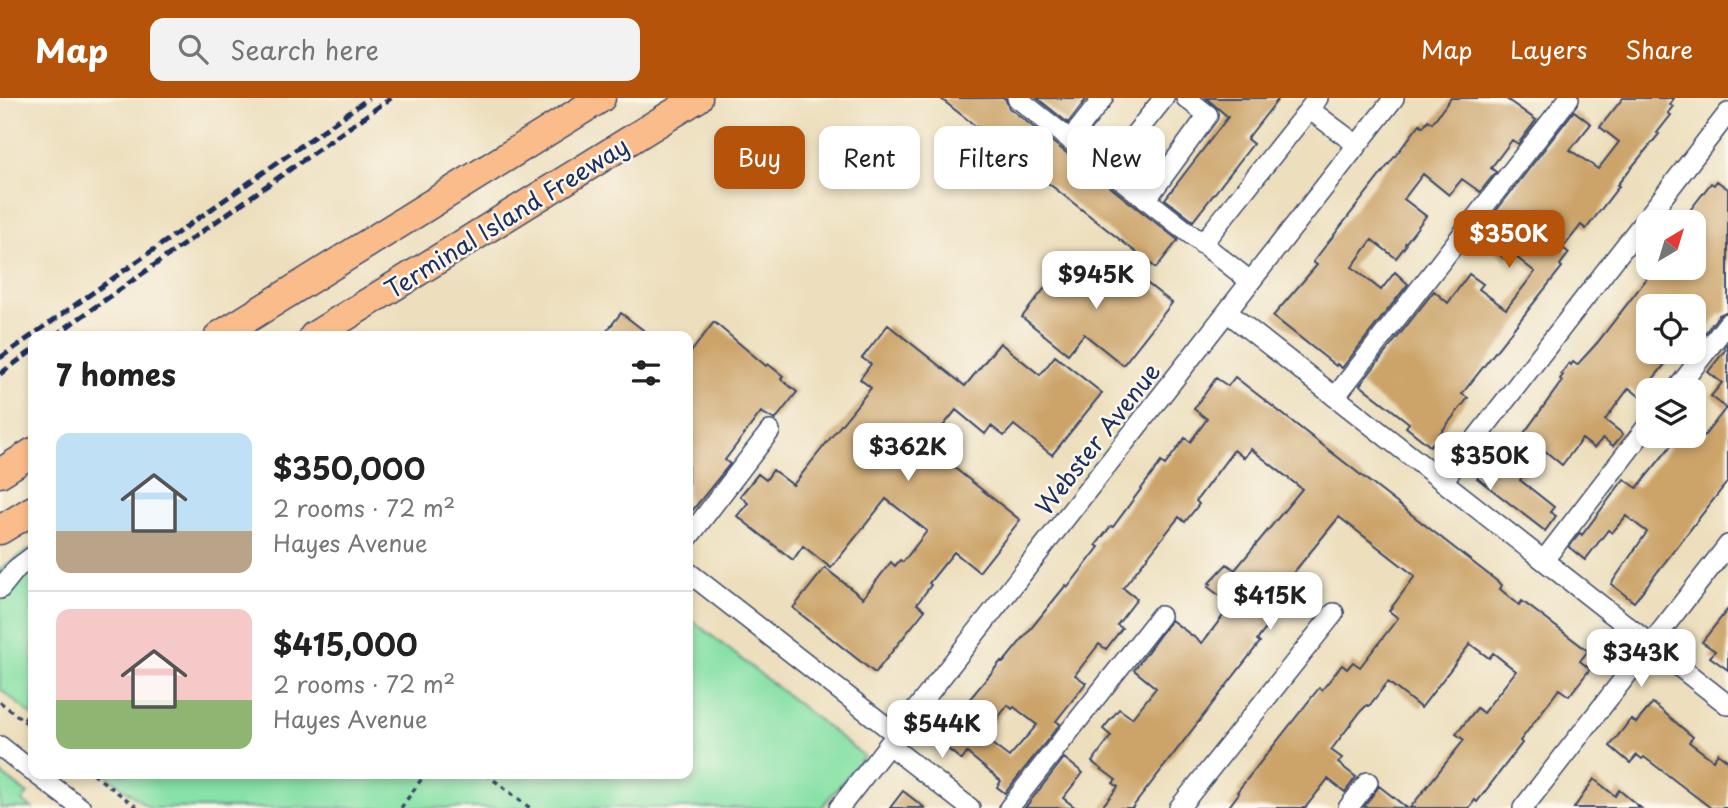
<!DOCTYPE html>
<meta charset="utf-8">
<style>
body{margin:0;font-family:"Playpen Sans",sans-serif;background:#f2f2f2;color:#222;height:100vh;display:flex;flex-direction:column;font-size:26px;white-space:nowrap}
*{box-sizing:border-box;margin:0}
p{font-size:23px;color:#767676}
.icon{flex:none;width:38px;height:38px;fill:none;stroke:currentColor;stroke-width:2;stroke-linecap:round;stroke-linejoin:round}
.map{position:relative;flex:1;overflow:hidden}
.sheet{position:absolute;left:28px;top:233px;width:665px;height:448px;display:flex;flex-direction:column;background:#fff;border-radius:14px;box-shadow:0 4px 10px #0003}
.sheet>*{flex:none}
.top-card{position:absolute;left:714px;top:28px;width:665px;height:63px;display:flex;gap:14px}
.needle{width:46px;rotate:38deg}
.controls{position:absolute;left:1636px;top:112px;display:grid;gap:14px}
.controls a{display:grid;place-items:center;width:70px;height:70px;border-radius:14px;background:#fff;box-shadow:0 4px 10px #0003;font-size:35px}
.price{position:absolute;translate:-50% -60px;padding:0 16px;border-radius:14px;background:#fff;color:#222;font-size:23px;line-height:46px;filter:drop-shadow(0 2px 4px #0008)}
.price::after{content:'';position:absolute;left:50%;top:42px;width:21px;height:16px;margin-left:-10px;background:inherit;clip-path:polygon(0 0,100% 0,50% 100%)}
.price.selected{background:#b45309;color:#fff}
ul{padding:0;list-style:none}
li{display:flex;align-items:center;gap:21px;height:175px;padding:0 28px}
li+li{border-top:2px solid #e0e0e0}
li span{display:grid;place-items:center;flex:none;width:196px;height:140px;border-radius:14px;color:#555}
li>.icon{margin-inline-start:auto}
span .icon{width:84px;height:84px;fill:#fffc;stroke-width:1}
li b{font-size:30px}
h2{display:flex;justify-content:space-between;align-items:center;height:84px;padding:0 28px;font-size:30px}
.tag{padding:0 24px;border-radius:14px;background:#fff;box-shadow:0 4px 10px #0003;font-size:24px;line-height:63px}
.tag.selected{background:#b45309;color:#fff}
header{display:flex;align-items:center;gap:42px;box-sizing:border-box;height:98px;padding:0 35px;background:#b45309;color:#fff}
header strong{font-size:33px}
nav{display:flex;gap:38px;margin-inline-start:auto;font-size:24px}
.search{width:490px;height:63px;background:#f2f2f2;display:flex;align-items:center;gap:18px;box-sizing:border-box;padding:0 24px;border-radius:14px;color:#767676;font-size:26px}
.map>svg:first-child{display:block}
</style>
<header>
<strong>Map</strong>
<div class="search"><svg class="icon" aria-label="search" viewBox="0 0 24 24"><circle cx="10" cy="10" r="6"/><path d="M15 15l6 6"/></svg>Search here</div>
<nav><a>Map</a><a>Layers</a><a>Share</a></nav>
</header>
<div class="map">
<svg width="1728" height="710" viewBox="0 0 1728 710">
<rect width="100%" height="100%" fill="#fbf7ec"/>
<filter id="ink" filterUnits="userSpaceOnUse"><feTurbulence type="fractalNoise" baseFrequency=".0143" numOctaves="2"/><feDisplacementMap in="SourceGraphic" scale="14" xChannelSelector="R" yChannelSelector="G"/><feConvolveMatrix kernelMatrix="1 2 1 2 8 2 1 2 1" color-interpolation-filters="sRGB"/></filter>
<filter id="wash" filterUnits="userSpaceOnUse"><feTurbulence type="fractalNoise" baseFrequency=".00686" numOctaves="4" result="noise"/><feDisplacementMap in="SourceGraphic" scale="28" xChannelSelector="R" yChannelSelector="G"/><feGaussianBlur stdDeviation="1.57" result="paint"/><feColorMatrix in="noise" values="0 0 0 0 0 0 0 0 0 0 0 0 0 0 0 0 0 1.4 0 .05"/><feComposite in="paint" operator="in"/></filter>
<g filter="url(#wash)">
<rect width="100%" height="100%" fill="#eddfbd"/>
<!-- green -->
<path fill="#88e1a6" stroke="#528882" stroke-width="2" d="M33,449V618L0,591V471Z
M688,519L864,658L821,710H149L105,676H688Z
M0,675L28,696L22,703L32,710H0Z"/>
<g id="blocks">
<!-- building -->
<path fill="#cca46b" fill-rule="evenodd" d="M940,0H1005L1009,10L1178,142L1156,170Z
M1037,0H1087L1068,25Z
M1206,0H1279L1247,41L1253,46L1193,123L1165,101L1228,19Z
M1451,0H1505L1536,22L1518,46L1512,42L1491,70L1496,74L1480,94L1462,81L1449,97L1423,76L1404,101L1426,118L1405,146L1406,147L1396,160L1372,142L1352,169L1381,192L1395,174L1408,186L1342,270L1337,266L1336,268L1273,218L1317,167L1313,164L1420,26L1423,29L1428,22L1432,25Z
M1623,0H1674L1670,6L1673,8L1668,15L1671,17L1657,35L1659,36L1617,87L1619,88L1586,131L1581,127L1563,150L1569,155L1560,167L1562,169L1462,296L1468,300L1430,348L1406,329L1409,325L1360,287L1434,193L1448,205L1469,176L1483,186L1479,191L1506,211L1535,174L1511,155L1506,162L1494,152L1512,125L1496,113L1574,13L1591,26L1570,52L1598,71L1619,44L1600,29Z
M1717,83L1728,91V213L1719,217L1705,235L1694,226V208H1648V254H1675L1648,287V305L1629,290L1605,322L1623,336L1613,348L1603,340L1594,350L1582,341L1562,367L1544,352L1520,382L1554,409L1550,414L1556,418L1545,433L1477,380L1492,361L1495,363L1509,344L1513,347L1518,340L1519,342L1562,283L1560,281L1563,277L1561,276L1569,265L1571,267L1573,264L1577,267L1597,245L1655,170H1694V124H1681L1711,85L1714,87Z
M1071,157L1110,188L1119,176L1133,187L1139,179L1172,205L1123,267L1084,236L1068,256L1022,219Z
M621,215L651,238H603Z
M714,224L766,268L768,266L783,278L781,281L797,294L775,322L761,314L725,362L730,366L688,418V258Z
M888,227L965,288L1000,245L1040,277L1055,258L1102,295L1052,357L1014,327L1004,338L991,328L985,336L956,312L927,348L1020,422L979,474L954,454L929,485L931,487L917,506L925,512L875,575L793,510L825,470L863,500L891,464L895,468L900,462L903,464L927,433L886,401L831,470L803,448L793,462L737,418L748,405L740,398L758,376L766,382L773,372L793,387L824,348L871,290L860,281L871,266L862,260Z
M1728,245V383L1634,504L1611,486L1647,434L1626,418L1612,435L1608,432L1585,462L1569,449L1580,435L1582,437L1624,381L1637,390L1679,338H1704L1726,310L1711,298L1722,285L1708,274L1726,251L1724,250Z
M1235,279L1502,487L1500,491L1519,507L1522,503L1588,553L1580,563L1590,571L1569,598L1559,591L1520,643L1522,645L1477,704L1475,702L1469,710H1410L1464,642L1456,636L1477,610L1483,615L1516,573L1493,555L1489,560L1470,546L1421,610L1388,584L1369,608L1367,607L1361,613L1331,652L1342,660L1338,665L1356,679L1345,694L1328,681L1305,710H1228L1239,695L1237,694L1319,590L1322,592L1342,567L1347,571L1353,564L1360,569L1398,520L1389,513L1415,478L1339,419L1272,501L1283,509L1257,542L1260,544L1132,710H1101L1118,689L1113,685L1116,682L1092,664L1111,638L1103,631L1119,611L1132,620L1156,590L1134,572L1171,522L1202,545L1229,510L1227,508L1229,505L1208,489L1211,486L1209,485L1227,466L1235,472L1302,391L1251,351L1244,360L1234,352L1196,403L1199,406L1185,424L1179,419L1123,490L1137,501L1117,527L1122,530L1106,551L1099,546L1075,577L1086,585L1056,623L1060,626L1005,695L997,689L1001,683L967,655L962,662L936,642L1001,563L1003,565L1066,487L1068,489L1099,449L1096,447L1111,428L1113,429L1161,364L1165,367L1185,340L1190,344L1207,321L1194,311L1216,280L1228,288ZM1008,607L1012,611L1014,609L1037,627L1009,659L983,639Z
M1728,511V572L1710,559L1715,553L1702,544Z
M1653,605L1693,639L1689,644L1713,662L1718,655L1728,663V710H1711L1644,659L1642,661L1637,657L1630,665L1610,648L1631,621L1636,625Z
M1064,660L1083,675L1063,700L1076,710H1025Z
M1594,681L1615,698L1619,692L1641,710H1574Z
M1379,688L1407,710L1364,709Z
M903,693L925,710H890Z"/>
</g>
</g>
<g filter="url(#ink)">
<use href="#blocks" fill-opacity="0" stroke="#3a496c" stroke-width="2"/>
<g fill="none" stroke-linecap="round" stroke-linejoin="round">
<defs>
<path id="minor" d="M1017,0L1250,183
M1309,11L1357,47
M1070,42L1103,0
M1107,71L1164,0
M1146,102L1208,17L1186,0
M1202,146L1318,0
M1227,214L1728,607
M1676,292L1728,225
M1335,299L1569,0
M1443,383L1728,15
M688,440L770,333
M1544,462L1648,327
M688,474L897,637
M0,491L17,470L33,458
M889,647L970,710
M0,648L33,674
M36,676L81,710
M839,710L1394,0
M1009,710L1160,518
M1179,710L1334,515
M1348,710L1368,684
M1523,710L1728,447"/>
<path id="highway" d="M219,238L601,0
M314,238L698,0
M0,375L33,354
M0,432L33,412"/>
</defs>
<!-- minor casing -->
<use href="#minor" stroke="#3a496c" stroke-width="22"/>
<!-- highway casing -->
<use href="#highway" stroke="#3a496c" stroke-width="31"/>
<!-- path -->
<path stroke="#3a496c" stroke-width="3.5" stroke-dasharray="5 5" stroke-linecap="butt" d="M0,604L33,630
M24,622L33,610
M93,676L138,710
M486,676L530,710
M401,710L425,676"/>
<!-- minor -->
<use href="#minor" stroke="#fff" stroke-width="19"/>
<!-- highway -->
<use href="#highway" stroke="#fabc8b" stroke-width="28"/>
<!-- rail -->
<path stroke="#1b2f5e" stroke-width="5" stroke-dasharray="10 5" stroke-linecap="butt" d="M54,238L391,0
M0,260L369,0
M0,276L33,252"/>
</g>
</g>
<g text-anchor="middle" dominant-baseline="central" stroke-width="5" stroke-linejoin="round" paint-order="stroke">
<!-- street labels -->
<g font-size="24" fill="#1b2f5e" stroke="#fbf7ec">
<text transform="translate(506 119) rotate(-32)">Terminal Island Freeway</text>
<text transform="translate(1097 340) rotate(-52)">Webster Avenue</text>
</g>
</g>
</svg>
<div class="controls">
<a><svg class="needle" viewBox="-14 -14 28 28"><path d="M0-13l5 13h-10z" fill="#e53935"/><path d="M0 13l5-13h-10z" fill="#767676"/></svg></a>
<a><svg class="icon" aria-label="locate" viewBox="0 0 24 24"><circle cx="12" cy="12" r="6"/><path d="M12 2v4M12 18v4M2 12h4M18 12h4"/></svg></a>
<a><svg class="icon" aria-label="layers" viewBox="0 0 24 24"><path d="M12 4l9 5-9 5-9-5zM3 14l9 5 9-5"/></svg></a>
</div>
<b class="price selected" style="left:1509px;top:172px">$350K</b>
<b class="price" style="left:1096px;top:213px">$945K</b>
<b class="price" style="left:908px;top:385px">$362K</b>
<b class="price" style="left:1490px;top:394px">$350K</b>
<b class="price" style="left:1270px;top:534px">$415K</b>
<b class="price" style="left:1641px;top:591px">$343K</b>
<b class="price" style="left:942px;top:662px">$544K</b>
<div class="top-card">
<a class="tag selected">Buy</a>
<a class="tag">Rent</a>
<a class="tag">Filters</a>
<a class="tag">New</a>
</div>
<section class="sheet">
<h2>7 homes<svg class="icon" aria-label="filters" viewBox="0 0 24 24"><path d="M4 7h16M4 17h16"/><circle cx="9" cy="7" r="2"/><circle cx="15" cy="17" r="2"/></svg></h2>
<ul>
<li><span style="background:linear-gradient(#bfe0f5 70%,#b9a48a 0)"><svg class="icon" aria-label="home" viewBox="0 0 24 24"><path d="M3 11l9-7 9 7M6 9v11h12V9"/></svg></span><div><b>$350,000</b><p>2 rooms · 72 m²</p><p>Hayes Avenue</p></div></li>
<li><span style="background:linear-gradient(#f6c9c9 65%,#8fb573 0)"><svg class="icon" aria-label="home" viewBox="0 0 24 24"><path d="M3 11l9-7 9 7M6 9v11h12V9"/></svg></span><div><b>$415,000</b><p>2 rooms · 72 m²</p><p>Hayes Avenue</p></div></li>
</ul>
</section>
</div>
